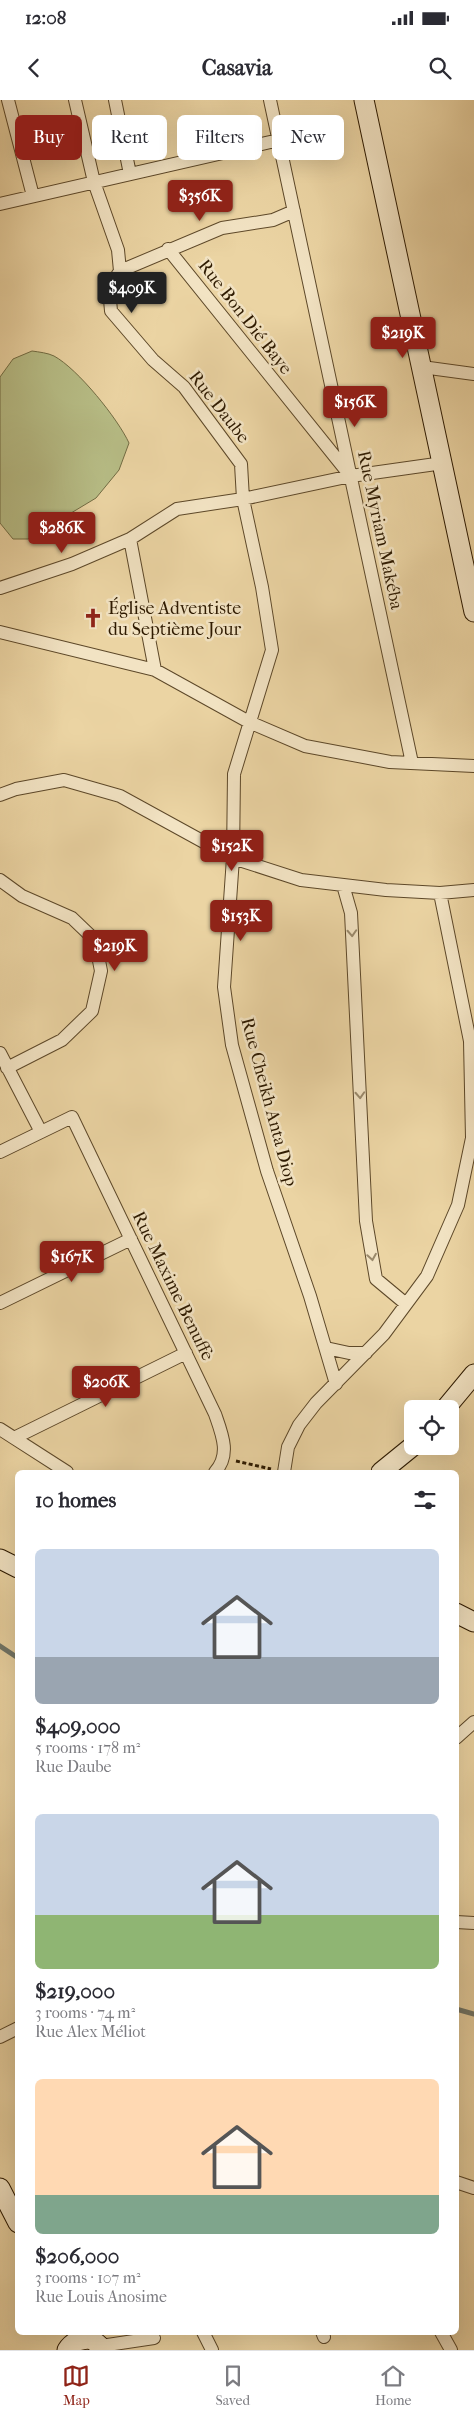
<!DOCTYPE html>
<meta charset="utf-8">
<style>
body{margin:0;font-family:"IM FELL French Canon",serif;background:#f7f7f7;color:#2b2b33;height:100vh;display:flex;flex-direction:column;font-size:19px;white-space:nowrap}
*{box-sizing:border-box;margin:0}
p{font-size:16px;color:#7c7c81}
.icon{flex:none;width:28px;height:28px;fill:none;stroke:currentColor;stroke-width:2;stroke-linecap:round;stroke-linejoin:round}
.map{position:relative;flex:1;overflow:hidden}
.side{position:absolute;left:15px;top:1370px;width:444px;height:865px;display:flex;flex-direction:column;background:#fff;border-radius:8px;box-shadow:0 5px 20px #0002}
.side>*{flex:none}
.guide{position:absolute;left:15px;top:15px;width:445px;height:45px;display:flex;gap:10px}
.controls{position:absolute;left:404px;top:1300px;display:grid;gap:10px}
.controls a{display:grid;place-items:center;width:55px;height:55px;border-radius:8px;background:#fff;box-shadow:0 5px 20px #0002;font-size:25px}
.price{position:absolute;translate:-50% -42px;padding:0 11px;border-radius:5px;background:#8f2418;color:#fff;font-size:16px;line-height:32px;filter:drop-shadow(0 1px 2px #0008)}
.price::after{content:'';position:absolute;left:50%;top:30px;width:15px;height:11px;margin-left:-8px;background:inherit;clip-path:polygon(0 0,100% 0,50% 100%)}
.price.on{background:#222;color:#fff}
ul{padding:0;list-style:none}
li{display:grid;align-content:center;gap:10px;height:265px;padding:0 20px}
li span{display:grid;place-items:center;height:155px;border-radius:8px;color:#555}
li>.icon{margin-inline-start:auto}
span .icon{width:90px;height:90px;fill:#fffc;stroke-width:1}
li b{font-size:21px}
h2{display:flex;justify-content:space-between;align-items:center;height:60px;padding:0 20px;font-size:21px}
.pill{padding:0 18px;border-radius:8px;background:#fff;box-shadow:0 5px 20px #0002;font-size:18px;line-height:45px}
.pill.on{background:#8f2418;color:#fff}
.status{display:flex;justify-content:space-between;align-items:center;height:35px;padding:0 25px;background:#fff;direction:ltr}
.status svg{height:14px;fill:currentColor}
header{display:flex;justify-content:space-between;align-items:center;height:65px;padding:0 20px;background:#fff;font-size:22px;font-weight:700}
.tabs{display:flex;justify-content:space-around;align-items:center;height:70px;border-top:1px solid #e1e1e2;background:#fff;font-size:14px;color:#7c7c81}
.tabs a{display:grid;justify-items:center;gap:2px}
.tabs .on{color:#8f2418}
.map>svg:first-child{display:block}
</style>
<div class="status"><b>12:08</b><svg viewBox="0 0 49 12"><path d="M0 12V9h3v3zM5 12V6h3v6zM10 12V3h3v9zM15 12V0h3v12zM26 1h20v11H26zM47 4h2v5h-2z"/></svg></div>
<header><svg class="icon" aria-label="back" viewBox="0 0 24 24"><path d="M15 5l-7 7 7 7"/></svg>Casavia<svg class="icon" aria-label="search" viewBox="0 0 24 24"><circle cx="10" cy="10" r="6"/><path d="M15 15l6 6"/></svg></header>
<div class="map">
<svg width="474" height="2250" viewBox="0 0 474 2250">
<rect width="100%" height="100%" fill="#ebd4a3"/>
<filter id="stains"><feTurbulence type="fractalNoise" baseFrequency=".004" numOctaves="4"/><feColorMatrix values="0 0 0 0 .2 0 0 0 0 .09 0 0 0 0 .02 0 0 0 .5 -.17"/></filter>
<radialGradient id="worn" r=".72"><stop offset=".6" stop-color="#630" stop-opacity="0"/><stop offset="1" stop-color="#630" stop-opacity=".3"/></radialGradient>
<!-- green -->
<path fill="#b7bd86" stroke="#726c43" d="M32,251C39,252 48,253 54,256C78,269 118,319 129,343L119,370L96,398L28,439H13L0,423V277L13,259Z"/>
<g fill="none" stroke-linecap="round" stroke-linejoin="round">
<!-- stream -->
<path stroke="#71776a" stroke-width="5" d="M0,1546L18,1558
M456,1909L474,1914"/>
<defs>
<path id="minor" d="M8,0L33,96
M75,0L94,82L118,150L120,171L109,188L111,211L153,260L184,287L241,364L243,399L262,487L272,550L234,674L233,758L224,887L232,945L267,1071L310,1196L336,1284
M115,0L130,74
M270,0L412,663
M0,104L279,40
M168,149L349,374
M120,171L222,128L273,120L294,111
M422,267L474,274
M0,488L72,464L130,439
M0,532L155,570L249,622L305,646L390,662L474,666
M155,570L130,439L177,409L243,399L351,376L443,363
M0,695L16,689L64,680L120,696L233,758L301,780L386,790L440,793L474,790
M0,780L22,796L72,818L95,840L101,871L92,911L62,940L7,968
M343,785L351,813L366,1121L376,1179L406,1204
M0,953L41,1032
M0,1052L72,1017L215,1314C222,1334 231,1355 215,1372
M0,1203L131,1139
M326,1248L349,1253H366
M0,1329L67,1372
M14,1338L186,1253
M284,1372L288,1347L299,1325L316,1303L384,1234L427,1176L458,1105L472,1038L470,941L440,793
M456,1638L474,1622
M456,1822L474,1823
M0,1937L18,1928
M456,2082L474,2088
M203,2232L212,2250
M322,2232L324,2237
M441,2232L451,2250
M101,2246L154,2238"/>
<path id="secondary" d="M364,0L474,512
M445,1309L474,1274
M381,1372L413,1346
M0,1459L18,1468
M456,1513L474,1522
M0,2088L18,2123
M83,2232C89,2240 99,2242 103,2250
M67,2250C72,2242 78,2240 88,2239"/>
</defs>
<!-- minor casing -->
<use href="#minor" stroke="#5d4829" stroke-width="14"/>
<!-- secondary casing -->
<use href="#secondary" stroke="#2e1a00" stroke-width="21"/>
<!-- path -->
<path stroke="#2e1a00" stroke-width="3" stroke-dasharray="4 2.5" stroke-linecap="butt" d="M236,1361L271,1369"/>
<!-- minor -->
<use href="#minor" stroke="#f2e3c3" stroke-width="12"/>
<!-- secondary -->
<use href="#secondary" stroke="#f2e3c3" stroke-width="19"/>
</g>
<!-- one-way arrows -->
<defs><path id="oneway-chevron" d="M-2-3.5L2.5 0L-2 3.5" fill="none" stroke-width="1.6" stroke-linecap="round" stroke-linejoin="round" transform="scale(1.25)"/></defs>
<g stroke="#9a896b">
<use href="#oneway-chevron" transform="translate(352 833) rotate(87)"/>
<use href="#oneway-chevron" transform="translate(360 995) rotate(87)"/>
<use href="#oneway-chevron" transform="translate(372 1157) rotate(81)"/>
</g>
<!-- icons -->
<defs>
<symbol id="church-bare" viewBox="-9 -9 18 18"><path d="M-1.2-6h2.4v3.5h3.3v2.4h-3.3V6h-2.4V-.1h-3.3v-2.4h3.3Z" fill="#8f2418" stroke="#f2e3c3" stroke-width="2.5" paint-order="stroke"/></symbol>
</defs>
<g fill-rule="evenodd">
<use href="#church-bare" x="79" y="504" width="28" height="28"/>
</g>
<g text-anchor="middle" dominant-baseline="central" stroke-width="5" stroke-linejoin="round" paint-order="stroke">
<!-- street labels -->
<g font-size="18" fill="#2e1a00" stroke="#f2e3c3">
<text transform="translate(245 217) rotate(52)">Rue Bon Dié Baye</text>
<text transform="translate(219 307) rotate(52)">Rue Daube</text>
<text transform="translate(380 430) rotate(78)">Rue Myriam Makéba</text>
<text transform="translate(269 1002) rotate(75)">Rue Cheikh Anta Diop</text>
<text transform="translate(173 1186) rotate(64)">Rue Maxime Benuffe</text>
</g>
<!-- poi labels -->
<g font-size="18" fill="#2e1a00" stroke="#f2e3c3" text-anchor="start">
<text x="108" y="508">Église Adventiste<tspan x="108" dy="21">du Septième Jour</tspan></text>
</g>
</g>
<rect width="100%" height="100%" filter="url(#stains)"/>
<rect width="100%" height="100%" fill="url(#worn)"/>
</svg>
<div class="controls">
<a><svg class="icon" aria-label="locate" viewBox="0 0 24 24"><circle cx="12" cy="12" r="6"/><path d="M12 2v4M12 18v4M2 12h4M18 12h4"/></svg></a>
</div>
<b class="price" style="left:200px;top:122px">$356K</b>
<b class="price on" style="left:132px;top:214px">$409K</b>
<b class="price" style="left:403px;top:259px">$219K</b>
<b class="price" style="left:355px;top:328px">$156K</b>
<b class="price" style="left:62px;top:454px">$286K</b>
<b class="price" style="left:232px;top:772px">$152K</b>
<b class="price" style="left:241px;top:842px">$153K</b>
<b class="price" style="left:115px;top:872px">$219K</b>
<b class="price" style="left:72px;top:1183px">$167K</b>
<b class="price" style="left:106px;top:1308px">$206K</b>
<div class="guide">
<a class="pill on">Buy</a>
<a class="pill">Rent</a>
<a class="pill">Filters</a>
<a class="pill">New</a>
</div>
<section class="side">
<h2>10 homes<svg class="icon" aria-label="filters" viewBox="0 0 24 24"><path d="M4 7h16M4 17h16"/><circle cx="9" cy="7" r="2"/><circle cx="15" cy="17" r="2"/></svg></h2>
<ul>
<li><span style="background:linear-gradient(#c9d6e8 70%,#9aa5b1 0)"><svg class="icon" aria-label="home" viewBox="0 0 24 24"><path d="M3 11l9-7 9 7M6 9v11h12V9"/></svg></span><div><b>$409,000</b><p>5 rooms · 178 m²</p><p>Rue Daube</p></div></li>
<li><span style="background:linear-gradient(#c9d6e8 65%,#8fb573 0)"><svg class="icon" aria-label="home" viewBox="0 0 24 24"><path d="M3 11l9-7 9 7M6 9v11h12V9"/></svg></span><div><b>$219,000</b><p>3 rooms · 74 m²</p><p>Rue Alex Méliot</p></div></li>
<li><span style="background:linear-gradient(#ffd9b3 75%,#7fa58c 0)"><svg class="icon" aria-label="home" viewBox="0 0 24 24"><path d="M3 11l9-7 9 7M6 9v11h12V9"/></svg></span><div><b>$206,000</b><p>3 rooms · 107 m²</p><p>Rue Louis Anosime</p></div></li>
</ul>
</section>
</div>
<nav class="tabs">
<a class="on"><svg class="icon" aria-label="map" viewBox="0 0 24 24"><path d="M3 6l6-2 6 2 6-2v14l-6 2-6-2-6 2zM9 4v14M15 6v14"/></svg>Map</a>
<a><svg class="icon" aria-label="saved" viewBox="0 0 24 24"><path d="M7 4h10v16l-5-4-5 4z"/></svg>Saved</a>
<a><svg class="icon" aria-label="home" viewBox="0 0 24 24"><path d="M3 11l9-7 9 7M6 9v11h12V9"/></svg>Home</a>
</nav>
